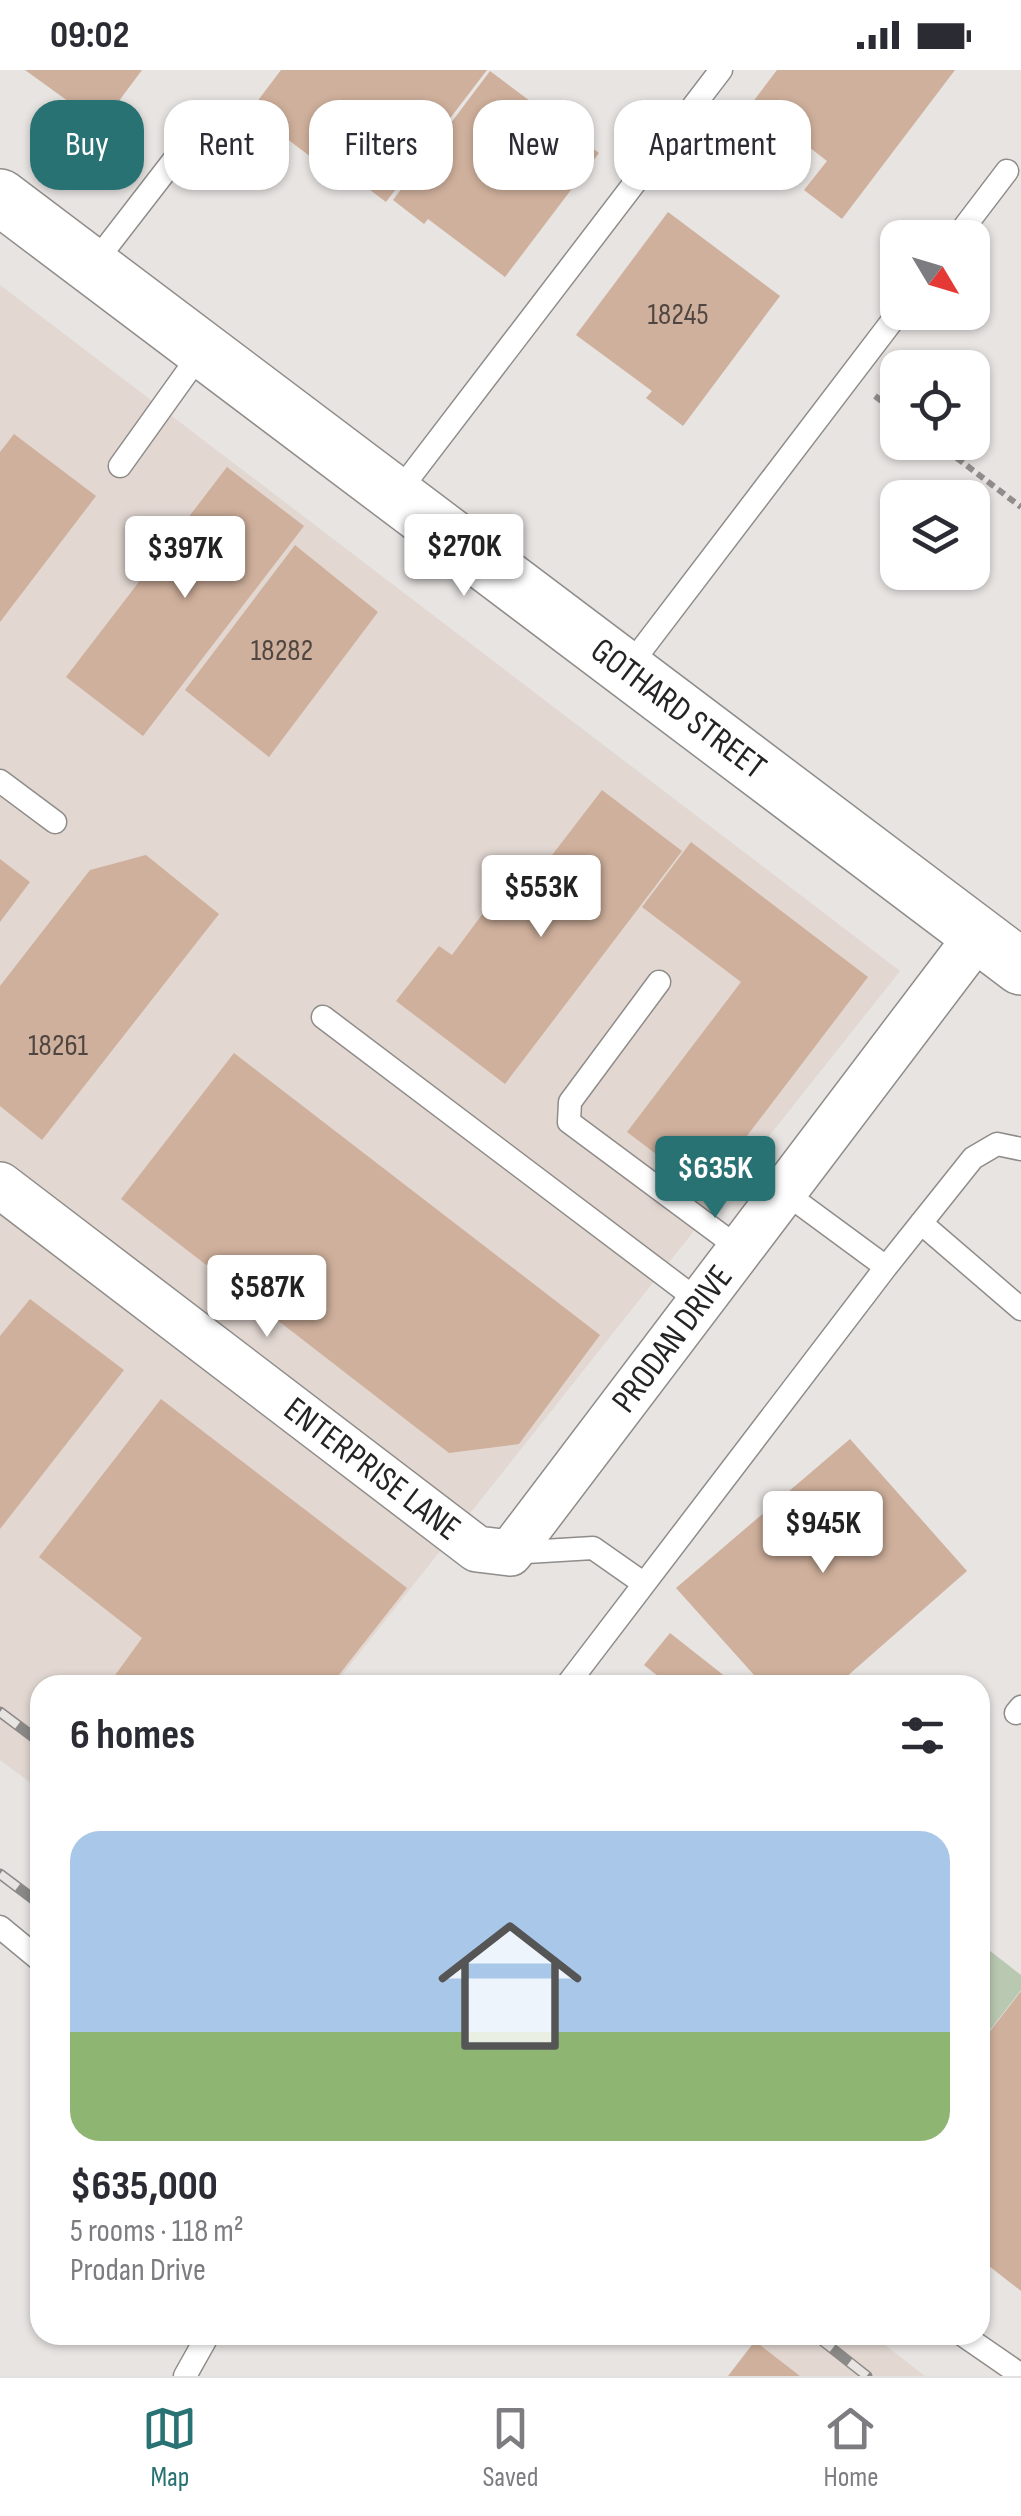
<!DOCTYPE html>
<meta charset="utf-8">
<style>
body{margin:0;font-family:"Sofia Sans Condensed",sans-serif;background:#f2f2f3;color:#2b2b33;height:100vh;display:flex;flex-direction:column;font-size:38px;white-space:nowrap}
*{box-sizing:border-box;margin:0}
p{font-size:32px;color:#7c7c81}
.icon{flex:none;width:55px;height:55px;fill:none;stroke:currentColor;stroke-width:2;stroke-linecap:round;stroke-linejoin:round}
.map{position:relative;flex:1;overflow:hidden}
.drawer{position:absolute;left:30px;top:1605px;width:960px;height:670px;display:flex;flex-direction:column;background:#fff;border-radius:30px;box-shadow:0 2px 8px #0004}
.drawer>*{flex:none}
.hud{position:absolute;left:30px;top:30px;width:962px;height:90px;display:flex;gap:20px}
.needle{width:65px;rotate:128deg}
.controls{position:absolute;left:880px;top:150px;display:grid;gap:20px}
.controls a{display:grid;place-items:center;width:110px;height:110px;border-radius:20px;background:#fff;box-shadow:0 2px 8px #0004;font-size:50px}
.price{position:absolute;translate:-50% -85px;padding:0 22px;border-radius:10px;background:#fff;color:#222;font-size:32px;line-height:65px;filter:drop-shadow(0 2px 5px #0008)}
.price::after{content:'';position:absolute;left:50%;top:60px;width:30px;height:22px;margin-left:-15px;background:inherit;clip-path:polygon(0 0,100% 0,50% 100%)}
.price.current{background:#287274;color:#fff}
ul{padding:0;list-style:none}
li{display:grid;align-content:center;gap:20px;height:530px;padding:0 40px}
li span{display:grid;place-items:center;height:310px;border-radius:30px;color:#555}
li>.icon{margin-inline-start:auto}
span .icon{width:180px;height:180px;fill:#fffc;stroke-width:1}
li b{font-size:42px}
h2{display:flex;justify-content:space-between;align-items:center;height:120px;padding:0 40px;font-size:42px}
.chip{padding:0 35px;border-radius:30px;background:#fff;box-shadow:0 2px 8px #0004;font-size:35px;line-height:90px}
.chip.current{background:#287274;color:#fff}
.status{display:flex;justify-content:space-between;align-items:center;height:70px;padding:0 50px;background:#fff;direction:ltr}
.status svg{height:28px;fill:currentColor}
.menu{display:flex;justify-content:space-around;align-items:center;height:140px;border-top:2px solid #e1e1e2;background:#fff;font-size:28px;color:#7c7c81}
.menu a{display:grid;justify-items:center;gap:5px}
.menu .current{color:#287274}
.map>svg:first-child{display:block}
</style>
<div class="status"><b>09:02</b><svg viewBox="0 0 49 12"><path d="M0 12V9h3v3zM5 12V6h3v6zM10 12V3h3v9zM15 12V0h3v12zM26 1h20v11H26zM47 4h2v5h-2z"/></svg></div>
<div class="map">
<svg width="1021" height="2306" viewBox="0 0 1021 2306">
<rect width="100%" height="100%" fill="#e7e4e2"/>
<!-- built -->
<path fill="#e2d7d1" d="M0,215L900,901L334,1615H40V1720L0,1690Z
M747,2265H872L925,2306H800Z"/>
<!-- green -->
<path fill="#b9c8b0" d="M980,1873L1021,1905V1920L980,1973Z"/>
<!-- building -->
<path fill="#cfb09c" d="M25,0H142L101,55Z
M281,0H487L386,132L317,80L311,87L250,41Z
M777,0H955L842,149L804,120L827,91L752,33Z
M490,1L599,83L505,207L428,149L424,154L393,130Z
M668,142L780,226L683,356L646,328L652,321L576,265Z
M14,364L96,426L0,552V382Z
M227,397L304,456L143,666L66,607Z
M295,475L378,542L269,687L185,620Z
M602,720L682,781L505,1014L396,931L439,876L452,885L507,811L523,823Z
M691,772L868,907L705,1121L627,1062L741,912L642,837Z
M146,785L219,844L42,1070L0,1036V916L90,800Z
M0,789L30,812L0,852Z
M234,983L600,1265L519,1374L449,1383L121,1129Z
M30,1229L124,1300L0,1459V1266Z
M161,1329L407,1518L331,1615H108L142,1568L39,1487Z
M850,1369L967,1501L837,1615H763L676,1518Z
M670,1563L736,1615H669L644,1595Z
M1021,1921V2221L980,2189V1974Z
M755,2271L800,2306H728Z"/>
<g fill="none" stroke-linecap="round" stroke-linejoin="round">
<defs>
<path id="service" d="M956,168L1007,101
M92,196L184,77
M120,396L203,280
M396,425L721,0
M627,599L899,242
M0,711L55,752
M659,912L570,1032L569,1052L740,1179
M323,947L700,1232
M784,1122L886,1197L973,1088L997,1074L1021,1079
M921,1153L1021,1239
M510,1483L593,1478L643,1513
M567,1615L886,1197
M1016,1643L1021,1637
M0,1857L40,1890
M963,2265L1021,2305
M185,2306L208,2265"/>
<g id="minor">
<path id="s1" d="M0,1115L477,1479L510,1483L979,864"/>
</g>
<g id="tertiary">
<path id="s2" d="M0,127L1021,897"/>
</g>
</defs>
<!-- service casing -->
<use href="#service" stroke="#8f8c8a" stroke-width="25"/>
<!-- minor casing -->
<use href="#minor" stroke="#8f8c8a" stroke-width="48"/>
<!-- tertiary casing -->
<use href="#tertiary" stroke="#8f8c8a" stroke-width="58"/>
<!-- path -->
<path stroke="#908d8c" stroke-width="6" stroke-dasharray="8 5" stroke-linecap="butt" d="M875,326L898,343
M936,372L1021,437"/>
<!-- service -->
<use href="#service" stroke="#fff" stroke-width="22"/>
<!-- minor -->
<use href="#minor" stroke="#fff" stroke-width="45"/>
<!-- tertiary -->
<use href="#tertiary" stroke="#fff" stroke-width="55"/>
<defs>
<path id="rail" d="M0,1642L40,1672
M0,1804L40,1834
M815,2265L867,2306"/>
</defs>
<!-- rail casing -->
<use href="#rail" stroke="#8c8a89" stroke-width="11"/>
<!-- rail -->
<use href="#rail" stroke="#e7e4e2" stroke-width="8" stroke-dasharray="22" stroke-linecap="butt"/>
</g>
<g text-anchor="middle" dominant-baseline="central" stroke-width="10" stroke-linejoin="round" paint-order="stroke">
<!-- number labels -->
<g font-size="30" fill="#504641">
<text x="678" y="245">18245</text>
<text x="282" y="581">18282</text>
<text x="58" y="976">18261</text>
</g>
<!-- street labels -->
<g font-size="35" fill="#252323" stroke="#e7e4e2">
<text stroke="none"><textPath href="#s2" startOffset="850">GOTHARD STREET</textPath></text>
<text stroke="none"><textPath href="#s1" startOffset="902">PRODAN DRIVE</textPath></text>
<text stroke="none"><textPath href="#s1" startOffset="468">ENTERPRISE LANE</textPath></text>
</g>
</g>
</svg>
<div class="controls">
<a><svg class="needle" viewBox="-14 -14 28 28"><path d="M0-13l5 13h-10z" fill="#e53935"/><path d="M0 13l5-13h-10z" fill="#7c7c81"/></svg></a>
<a><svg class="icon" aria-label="locate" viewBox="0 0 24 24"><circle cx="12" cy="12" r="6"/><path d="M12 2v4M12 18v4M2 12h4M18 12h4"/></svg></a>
<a><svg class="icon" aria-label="layers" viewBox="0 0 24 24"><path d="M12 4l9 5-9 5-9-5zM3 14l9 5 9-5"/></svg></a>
</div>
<b class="price" style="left:464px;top:529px">$270K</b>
<b class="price" style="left:185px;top:531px">$397K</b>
<b class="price" style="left:541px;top:870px">$553K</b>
<b class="price current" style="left:715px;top:1151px">$635K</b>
<b class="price" style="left:267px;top:1270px">$587K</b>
<b class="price" style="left:823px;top:1506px">$945K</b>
<div class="hud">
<a class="chip current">Buy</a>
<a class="chip">Rent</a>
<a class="chip">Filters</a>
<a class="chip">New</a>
<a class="chip">Apartment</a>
</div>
<section class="drawer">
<h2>6 homes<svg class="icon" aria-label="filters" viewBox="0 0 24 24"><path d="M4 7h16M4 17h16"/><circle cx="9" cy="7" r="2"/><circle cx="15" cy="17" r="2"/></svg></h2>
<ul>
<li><span style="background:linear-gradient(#a9c7e8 65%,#8fb573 0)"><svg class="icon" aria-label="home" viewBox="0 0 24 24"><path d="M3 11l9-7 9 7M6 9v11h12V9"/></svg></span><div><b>$635,000</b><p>5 rooms · 118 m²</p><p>Prodan Drive</p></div></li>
</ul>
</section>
</div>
<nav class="menu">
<a class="current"><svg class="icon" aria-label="map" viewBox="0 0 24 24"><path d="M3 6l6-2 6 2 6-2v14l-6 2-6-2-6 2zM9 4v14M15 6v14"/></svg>Map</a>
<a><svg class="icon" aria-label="saved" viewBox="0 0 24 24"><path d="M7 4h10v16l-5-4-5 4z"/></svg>Saved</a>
<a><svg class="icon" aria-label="home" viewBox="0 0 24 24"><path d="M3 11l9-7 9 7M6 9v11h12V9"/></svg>Home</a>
</nav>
